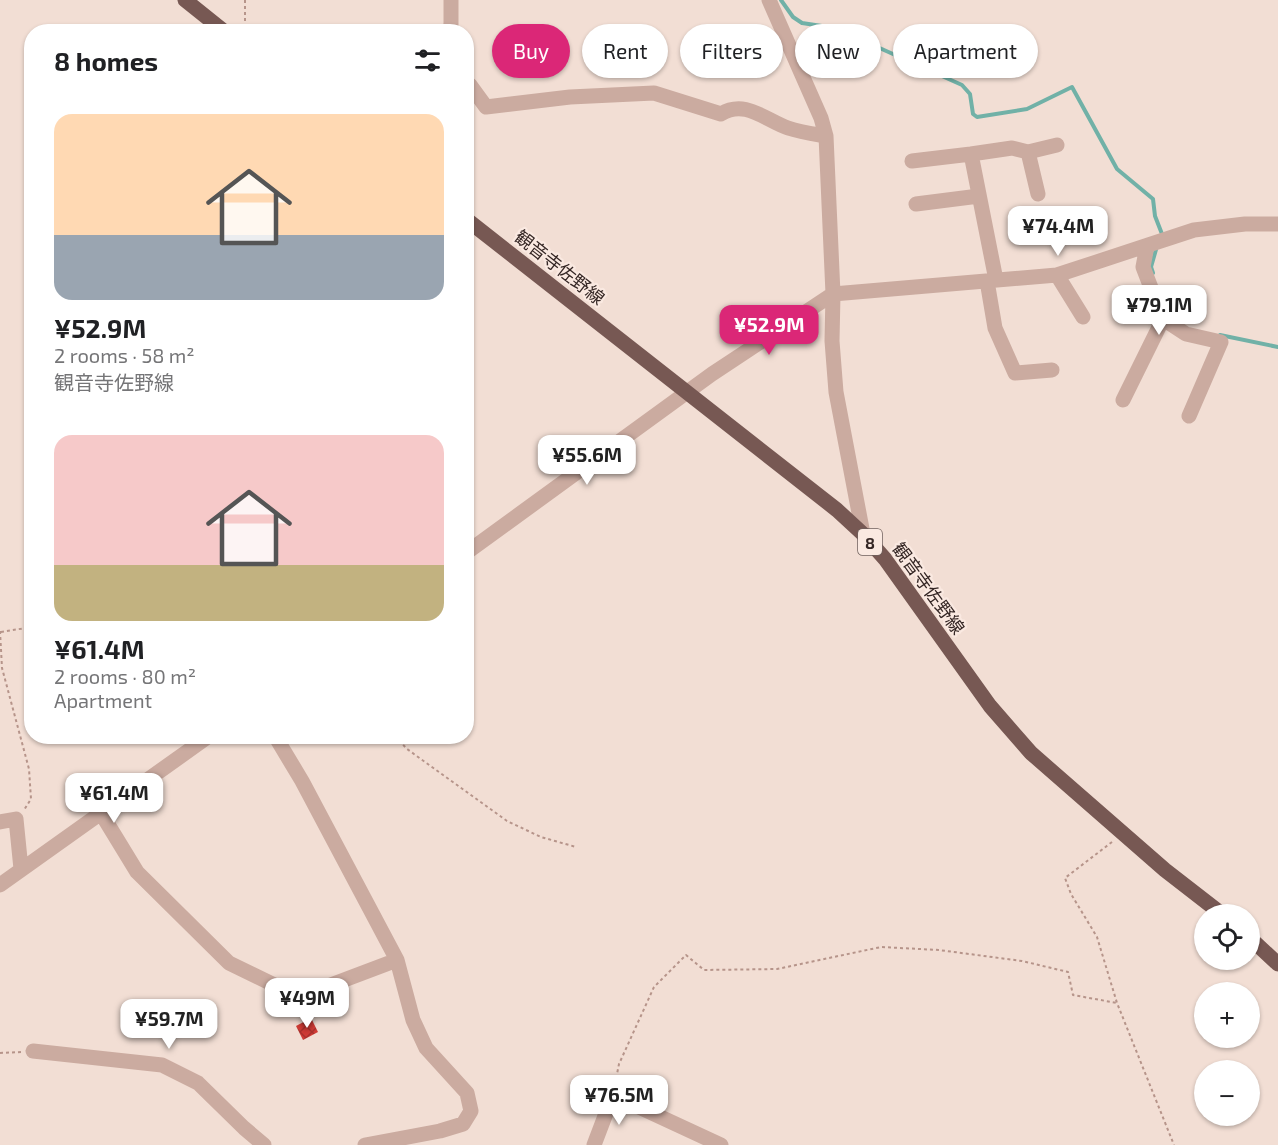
<!DOCTYPE html>
<meta charset="utf-8">
<style>
body{margin:0;font-family:"Exo 2","Noto Sans JP",sans-serif;background:#f6f6f6;color:#202124;height:100vh;display:flex;flex-direction:column;font-size:22px;white-space:nowrap}
*{box-sizing:border-box;margin:0}
p{font-size:20px;color:#757577}
.icon{flex:none;width:33px;height:33px;fill:none;stroke:currentColor;stroke-width:2;stroke-linecap:round;stroke-linejoin:round}
.map{position:relative;flex:1;overflow:hidden}
.details{position:absolute;left:24px;top:24px;width:450px;height:720px;display:flex;flex-direction:column;background:#fff;border-radius:24px;box-shadow:0 2px 4px #0004}
.details>*{flex:none}
.hud{position:absolute;left:492px;top:24px;width:570px;height:54px;display:flex;gap:12px}
.tools{position:absolute;left:1194px;top:904px;display:grid;gap:12px}
.tools a{display:grid;place-items:center;width:66px;height:66px;border-radius:50%;background:#fff;box-shadow:0 2px 4px #0004;font-size:30px}
.price{position:absolute;translate:-50% -51px;padding:0 14px;border-radius:12px;background:#fff;color:#222;font-size:20px;line-height:39px;filter:drop-shadow(0 2px 3px #0008)}
.price::after{content:'';position:absolute;left:50%;top:36px;width:18px;height:14px;margin-left:-9px;background:inherit;clip-path:polygon(0 0,100% 0,50% 100%)}
.price.active{background:#db2777;color:#fff}
ul{padding:0;list-style:none}
li{display:grid;align-content:center;gap:12px;height:318px;padding:0 30px}
li span{display:grid;place-items:center;height:186px;border-radius:18px;color:#555}
li>.icon{margin-inline-start:auto}
span .icon{width:108px;height:108px;fill:#fffc;stroke-width:1}
li b{font-size:26px}
h2{display:flex;justify-content:space-between;align-items:center;height:72px;padding:0 30px;font-size:26px}
.chip{padding:0 21px;border-radius:27px;background:#fff;box-shadow:0 2px 4px #0004;font-size:21px;line-height:54px}
.chip.active{background:#db2777;color:#fff}
.map>svg:first-child{display:block}
</style>
<div class="map">
<svg width="1278" height="1145" viewBox="0 0 1278 1145">
<defs>
<pattern id="building-cross-hatch" width="8" height="8" patternUnits="userSpaceOnUse" patternTransform="scale(1.5)"><rect width="8" height="8" fill="#d03b35"/><path d="M0 0l8 8M0 8l8-8" fill="none" stroke="#aa312d"/></pattern>
</defs>
<rect width="100%" height="100%" fill="#f2ded4"/>
<g fill="none" stroke-linecap="round" stroke-linejoin="round">
<!-- stream -->
<path stroke="#71b1a7" stroke-width="4" d="M781,0L793,17L802,23L835,28L962,85L970,94L973,114L977,117L1027,109L1072,87L1117,169L1153,199L1155,216L1162,234L1161,236
M1153,273L1151,267L1157,246
M1220,335L1278,347"/>
</g>
<!-- building -->
<path fill="url(#building-cross-hatch)" d="M311,1018L318,1032L303,1040L296,1026Z"/>
<g fill="none" stroke-linecap="round" stroke-linejoin="round">
<!-- path -->
<path stroke="#b6948a" stroke-width="2" stroke-dasharray="3 3" stroke-linecap="butt" d="M245,0V32
M0,631L2,668L29,769L31,799L24,810
M1,632L32,627
M395,736L407,749L507,821L541,837L576,847
M1112,842L1065,878L1071,894L1097,937L1117,1003L1174,1145
M0,1053L21,1052
M615,1084L619,1064L654,987L686,955L704,970L777,969L881,947L939,950L1022,961L1068,972L1073,995L1117,1003"/>
<!-- minor -->
<path stroke="#cbaba0" stroke-width="15" d="M769,0L821,118L826,136L833,294L832,341L836,392L863,534
M448,32L451,25V0
M466,85H470L486,107L570,97L654,93L721,114C745,99 765,120 788,128C800,132 814,134 826,136
M1028,152L1038,194
M912,161L971,154
M916,204L979,196
M1147,246L1143,267L1163,319L1186,334L1221,342L1189,416
M1057,275L1083,317
M996,280L971,154L1012,148L1028,152L1057,145
M987,281L995,328L1015,373L1052,370
M1123,400L1163,319
M466,553L712,374L833,294L1057,275L1194,230L1245,224H1278
M275,736L302,781L397,960L413,1020L426,1048L467,1093L471,1111L463,1124L440,1131L365,1145
M101,813L137,872L229,963L299,997L397,960
M0,822L16,819L21,869
M0,885L209,736
M33,1051L162,1065L198,1083L244,1128L264,1145
M594,1145L613,1095L721,1145"/>
<!-- major -->
<path stroke="#775853" stroke-width="15" d="M185,0L225,32
M466,219L837,510L863,534L885,559L990,706L1031,753L1165,870L1223,915
M1250,938L1278,964"/>
</g>
<g text-anchor="middle" dominant-baseline="central" stroke-width="4.5" stroke-linejoin="round" paint-order="stroke">
<!-- shield labels -->
<rect fill="#fae9e1" stroke="#6f605d" stroke-width="1.5" x="858" y="529" width="24" height="26" rx="4.5"/>
<g font-size="16" font-weight="bold" fill="#342624">
<text x="870" y="542">8</text>
</g>
<!-- street labels -->
<g font-size="18" fill="#342624" stroke="#fae9e1">
<text transform="translate(560 267) rotate(38)">観音寺佐野線</text>
<text transform="translate(929 588) rotate(54)">観音寺佐野線</text>
</g>
</g>
</svg>
<div class="tools">
<a><svg class="icon" aria-label="locate" viewBox="0 0 24 24"><circle cx="12" cy="12" r="6"/><path d="M12 2v4M12 18v4M2 12h4M18 12h4"/></svg></a>
<a>+</a>
<a>−</a>
</div>
<b class="price" style="left:1058px;top:257px">¥74.4M</b>
<b class="price" style="left:1159px;top:336px">¥79.1M</b>
<b class="price active" style="left:769px;top:356px">¥52.9M</b>
<b class="price" style="left:587px;top:486px">¥55.6M</b>
<b class="price" style="left:114px;top:824px">¥61.4M</b>
<b class="price" style="left:307px;top:1029px">¥49M</b>
<b class="price" style="left:169px;top:1050px">¥59.7M</b>
<b class="price" style="left:619px;top:1126px">¥76.5M</b>
<div class="hud">
<a class="chip active">Buy</a>
<a class="chip">Rent</a>
<a class="chip">Filters</a>
<a class="chip">New</a>
<a class="chip">Apartment</a>
</div>
<section class="details">
<h2>8 homes<svg class="icon" aria-label="filters" viewBox="0 0 24 24"><path d="M4 7h16M4 17h16"/><circle cx="9" cy="7" r="2"/><circle cx="15" cy="17" r="2"/></svg></h2>
<ul>
<li><span style="background:linear-gradient(#ffd9b3 65%,#9aa5b1 0)"><svg class="icon" aria-label="home" viewBox="0 0 24 24"><path d="M3 11l9-7 9 7M6 9v11h12V9"/></svg></span><div><b>¥52.9M</b><p>2 rooms · 58 m²</p><p>観音寺佐野線</p></div></li>
<li><span style="background:linear-gradient(#f6c9c9 70%,#c2b280 0)"><svg class="icon" aria-label="home" viewBox="0 0 24 24"><path d="M3 11l9-7 9 7M6 9v11h12V9"/></svg></span><div><b>¥61.4M</b><p>2 rooms · 80 m²</p><p>Apartment</p></div></li>
</ul>
</section>
</div>
